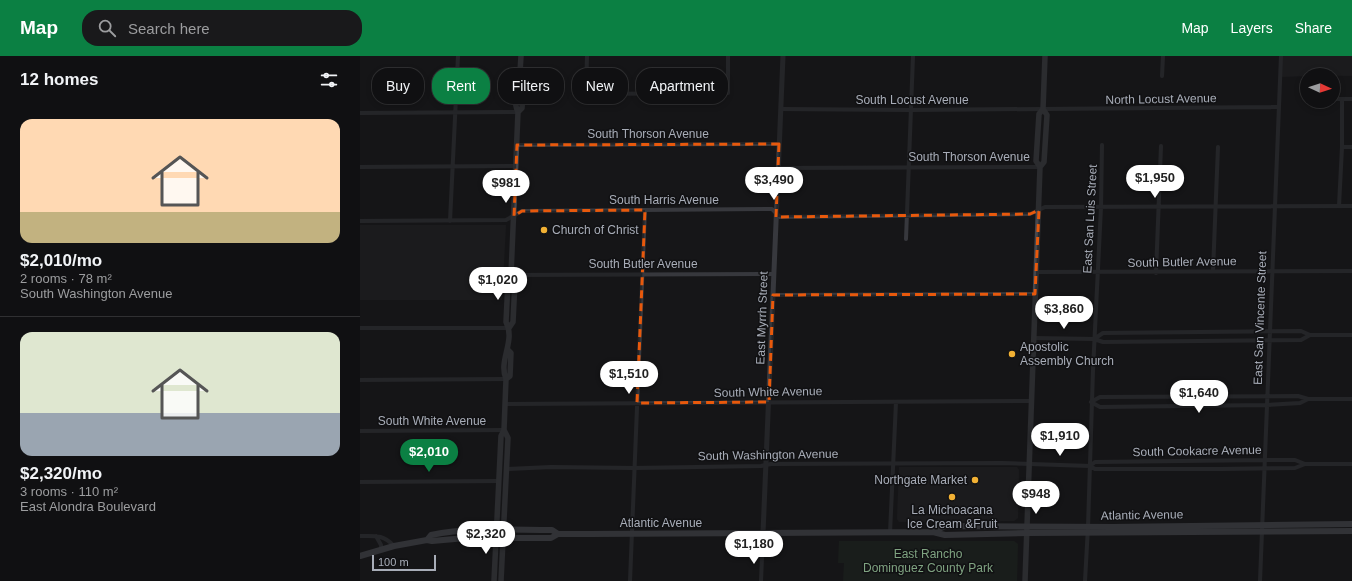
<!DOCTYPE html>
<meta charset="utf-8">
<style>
body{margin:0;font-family:Helvetica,sans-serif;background:#19191b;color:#f1f3f6;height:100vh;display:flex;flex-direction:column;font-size:15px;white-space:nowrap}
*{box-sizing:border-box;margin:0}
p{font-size:13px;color:#9c9d9f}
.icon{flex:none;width:22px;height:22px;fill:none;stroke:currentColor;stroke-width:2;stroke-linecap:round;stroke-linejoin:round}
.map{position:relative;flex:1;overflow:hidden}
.side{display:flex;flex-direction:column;background:#101012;width:360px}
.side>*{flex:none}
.hud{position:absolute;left:12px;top:12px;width:380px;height:36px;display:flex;gap:8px}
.needle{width:26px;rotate:93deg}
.fabs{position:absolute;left:940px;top:12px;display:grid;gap:8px}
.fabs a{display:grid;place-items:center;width:40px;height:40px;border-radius:50%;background:#101012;box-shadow:0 2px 6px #0003,0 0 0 1px #303032;font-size:20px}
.scale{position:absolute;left:12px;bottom:10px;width:64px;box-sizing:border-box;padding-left:4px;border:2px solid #a8adb8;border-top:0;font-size:11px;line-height:14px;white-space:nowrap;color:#a8adb8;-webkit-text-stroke:3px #111113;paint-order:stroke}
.price{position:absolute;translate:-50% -34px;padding:0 9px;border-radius:14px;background:#fff;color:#222;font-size:13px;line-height:26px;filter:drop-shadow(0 1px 2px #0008)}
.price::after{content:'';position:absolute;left:50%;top:24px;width:12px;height:9px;margin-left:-6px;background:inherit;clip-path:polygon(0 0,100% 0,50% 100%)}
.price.selected{background:#0b8043;color:#fff}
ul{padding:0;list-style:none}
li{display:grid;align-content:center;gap:8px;height:212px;padding:0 20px}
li+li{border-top:1px solid #303032}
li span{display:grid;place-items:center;height:124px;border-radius:12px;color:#555}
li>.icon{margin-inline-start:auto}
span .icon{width:72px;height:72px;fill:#fffc;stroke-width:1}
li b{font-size:17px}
h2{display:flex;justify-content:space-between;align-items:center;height:48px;padding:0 20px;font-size:17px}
.tag{padding:0 14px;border-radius:16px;background:#101012;box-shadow:0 2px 6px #0003,0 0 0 1px #303032;font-size:14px;line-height:36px}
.tag.selected{background:#0b8043;color:#fff}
header{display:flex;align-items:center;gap:24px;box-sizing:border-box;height:56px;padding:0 20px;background:#0b8043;color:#fff}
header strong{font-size:19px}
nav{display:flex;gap:22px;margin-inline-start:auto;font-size:14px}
.search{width:280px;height:36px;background:#19191b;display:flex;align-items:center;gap:10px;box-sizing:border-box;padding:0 14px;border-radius:16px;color:#9c9d9f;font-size:15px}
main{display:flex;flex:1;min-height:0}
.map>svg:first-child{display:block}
</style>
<header>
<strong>Map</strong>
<div class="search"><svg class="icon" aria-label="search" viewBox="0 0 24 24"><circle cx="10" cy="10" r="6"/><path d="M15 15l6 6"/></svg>Search here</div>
<nav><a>Map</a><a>Layers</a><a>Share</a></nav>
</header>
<main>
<section class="side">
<h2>12 homes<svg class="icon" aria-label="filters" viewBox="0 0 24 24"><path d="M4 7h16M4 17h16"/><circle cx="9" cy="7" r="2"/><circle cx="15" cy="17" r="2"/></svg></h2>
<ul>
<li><span style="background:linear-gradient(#ffd9b3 75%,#c2b280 0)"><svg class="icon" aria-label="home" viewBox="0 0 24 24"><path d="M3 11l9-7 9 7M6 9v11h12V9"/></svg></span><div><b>$2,010/mo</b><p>2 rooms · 78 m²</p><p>South Washington Avenue</p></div></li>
<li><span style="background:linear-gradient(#dfe7d0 65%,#9aa5b1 0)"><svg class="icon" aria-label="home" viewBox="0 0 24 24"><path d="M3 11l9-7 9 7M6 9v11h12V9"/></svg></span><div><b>$2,320/mo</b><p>3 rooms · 110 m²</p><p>East Alondra Boulevard</p></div></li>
</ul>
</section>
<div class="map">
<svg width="992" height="525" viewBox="0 0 992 525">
<rect width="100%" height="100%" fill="#161618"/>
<!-- built -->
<path fill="#222225" d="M921,0H992V20L947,19V20L920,21Z
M0,169H146L142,244H0Z
M539,411H657L659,414L658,462L654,465L539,466L537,463Z"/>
<!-- green -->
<path fill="#1e261f" d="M479,485H654L658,488L657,525H483L484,507H478Z"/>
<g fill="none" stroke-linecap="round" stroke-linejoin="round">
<!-- minor -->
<path stroke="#37383d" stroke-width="4" d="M227,0L226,38L368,37V0
M802,20L803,0
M973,43H992
M421,53L550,54L918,51
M0,57L158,56
M157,89L419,88
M982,91H992
M0,111L156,110
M419,112L680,111
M979,150L982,91V43
M0,165L146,164L162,155L412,153L420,161L670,158L685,151L992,150
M90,165L98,0
M546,183L553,0
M853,215L858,91
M677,216L992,215
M796,217L801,90
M151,219L414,218
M413,239L675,238
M0,272H149
M673,282L734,283L743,286L941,284L950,279H992
M734,283L743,277L941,275L950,279
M0,324L146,323
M731,346L740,341L938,340L948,343H992
M731,346L740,351L906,349L940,347L948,343
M145,348L671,345
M0,375L144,374
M730,410L735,406L905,404H935L945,408
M147,413L191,411L274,412L401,410L411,408L642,407L730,410L735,413H861L935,412L945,408H992
M0,426L138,425
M530,477L536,346
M0,480C15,480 23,478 34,490
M16,480L21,489V494
M270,525L285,154
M401,525L403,477
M725,525L728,471L733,314L741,151L742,89
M900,525L921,0"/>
<!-- tertiary -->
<path stroke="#37383d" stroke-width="5" d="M403,477L423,0"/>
<!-- secondary -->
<path stroke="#45474d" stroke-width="5.5" d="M158,56L162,52L164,24L160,16L161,0
M680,111L684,106L687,59L683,53
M149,272L153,266L155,225L151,219
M146,323L150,320L151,297L148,294
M134,525L141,380L144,374
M141,525L148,382L144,374L146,323C138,304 156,285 146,266L148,225L151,219L158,56C153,45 154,26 160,16
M665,525C670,387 675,249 680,111L676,105L679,58L683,53L685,0"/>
<!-- primary -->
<path stroke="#53555c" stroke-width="6" d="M573,476L585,470L753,471L992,468
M67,484L71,479C110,471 151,474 192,474L198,478H229L573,476L585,479L667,477L992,475
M0,500L34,490L67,484L72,485L106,482H191L198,478"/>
</g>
<!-- marked area -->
<path d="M0 0H992V525H0ZM419,88L416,161L670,158L679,154L675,238L413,239L409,346L277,347L285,154L162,155L154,160L157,89Z" fill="#161618" fill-opacity=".55" fill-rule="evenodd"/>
<path fill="none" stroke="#e8590c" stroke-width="3" stroke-dasharray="8 5" stroke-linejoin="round" d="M419,88L416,161L670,158L679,154L675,238L413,239L409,346L277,347L285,154L162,155L154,160L157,89Z"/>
<!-- markers -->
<g fill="#f2b134" stroke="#111113" stroke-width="1.5">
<circle cx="184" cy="174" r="4"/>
<circle cx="652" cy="298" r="4"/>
<circle cx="615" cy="424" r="4"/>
<circle cx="592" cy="441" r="4"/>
</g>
<g text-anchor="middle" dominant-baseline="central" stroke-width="3" stroke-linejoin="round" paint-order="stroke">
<!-- street labels -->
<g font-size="12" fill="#a8adb8" stroke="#111113">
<text transform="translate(801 43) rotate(-1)">North Locust Avenue</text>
<text x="552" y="44">South Locust Avenue</text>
<text x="288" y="78">South Thorson Avenue</text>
<text x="609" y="101">South Thorson Avenue</text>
<text x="304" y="144">South Harris Avenue</text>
<text transform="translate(730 163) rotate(-87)">East San Luis Street</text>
<text transform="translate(822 206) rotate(-1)">South Butler Avenue</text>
<text x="283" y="208">South Butler Avenue</text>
<text transform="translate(402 262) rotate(-88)">East Myrrh Street</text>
<text transform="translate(900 262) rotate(-88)">East San Vincente Street</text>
<text transform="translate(408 336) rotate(-1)">South White Avenue</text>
<text x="72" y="365">South White Avenue</text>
<text transform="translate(837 395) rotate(-1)">South Cookacre Avenue</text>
<text transform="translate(408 399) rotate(-1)">South Washington Avenue</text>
<text transform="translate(782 459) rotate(-1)">Atlantic Avenue</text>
<text x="301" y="467">Atlantic Avenue</text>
</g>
<!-- poi labels -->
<g font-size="12" fill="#a8adb8" stroke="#111113" text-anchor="start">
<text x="192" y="174">Church of Christ</text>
<text x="660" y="291">Apostolic<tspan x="660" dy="14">Assembly Church</tspan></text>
<text x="607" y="424" text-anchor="end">Northgate Market</text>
<text x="592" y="454" text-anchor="middle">La Michoacana<tspan x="592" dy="14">Ice Cream &amp;Fruit</tspan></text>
</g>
<!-- park labels -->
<g font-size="12" fill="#7fa381" stroke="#111113">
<text x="568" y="498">East Rancho<tspan x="568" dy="14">Dominguez County Park</tspan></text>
</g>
</g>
</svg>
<div class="fabs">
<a><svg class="needle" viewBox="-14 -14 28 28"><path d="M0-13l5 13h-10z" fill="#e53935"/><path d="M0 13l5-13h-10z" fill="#9c9d9f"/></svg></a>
</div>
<div class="scale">100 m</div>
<b class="price" style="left:795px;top:143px">$1,950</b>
<b class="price" style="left:414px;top:145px">$3,490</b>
<b class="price" style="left:146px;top:148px">$981</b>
<b class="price" style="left:138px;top:245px">$1,020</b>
<b class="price" style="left:704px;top:274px">$3,860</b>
<b class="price" style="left:269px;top:339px">$1,510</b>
<b class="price" style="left:839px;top:358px">$1,640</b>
<b class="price" style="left:700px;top:401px">$1,910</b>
<b class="price selected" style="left:69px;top:417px">$2,010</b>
<b class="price" style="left:676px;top:459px">$948</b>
<b class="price" style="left:126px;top:499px">$2,320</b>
<b class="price" style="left:394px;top:509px">$1,180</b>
<div class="hud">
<a class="tag">Buy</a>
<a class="tag selected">Rent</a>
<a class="tag">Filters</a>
<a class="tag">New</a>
<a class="tag">Apartment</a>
</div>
</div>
</main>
